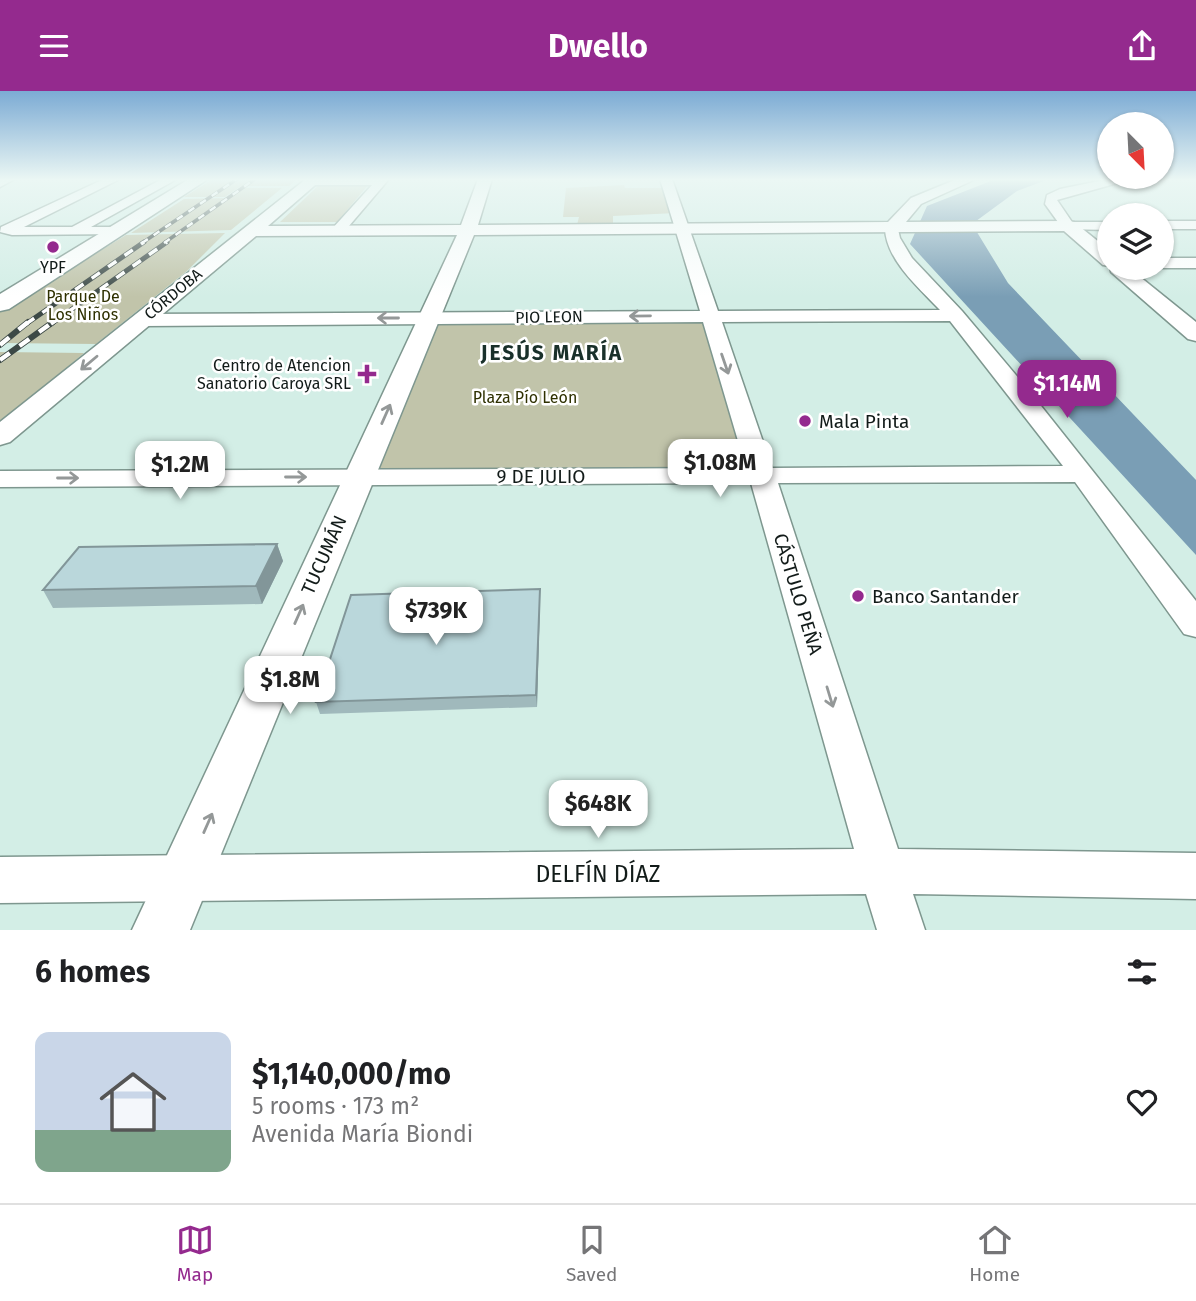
<!DOCTYPE html>
<meta charset="utf-8">
<style>
body{margin:0;font-family:"Fira Sans",sans-serif;background:#f2f2f2;color:#202124;height:100vh;display:flex;flex-direction:column;font-size:26px;white-space:nowrap}
*{box-sizing:border-box;margin:0}
p{font-size:23px;color:#757577}
.icon{flex:none;width:38px;height:38px;fill:none;stroke:currentColor;stroke-width:2;stroke-linecap:round;stroke-linejoin:round}
.map{position:relative;height:839px;overflow:hidden}
.details{display:flex;flex-direction:column;background:#fff;flex:1}
.details>*{flex:none}
.needle{width:46px;rotate:156deg}
.controls{position:absolute;left:1097px;top:21px;display:grid;gap:14px}
.controls a{display:grid;place-items:center;width:77px;height:77px;border-radius:50%;background:#fff;box-shadow:0 2px 5px #0004;font-size:35px}
.price{position:absolute;translate:-50% -60px;padding:0 16px;border-radius:14px;background:#fff;color:#222;font-size:23px;line-height:46px;filter:drop-shadow(0 2px 4px #0008)}
.price::after{content:'';position:absolute;left:50%;top:42px;width:21px;height:16px;margin-left:-10px;background:inherit;clip-path:polygon(0 0,100% 0,50% 100%)}
.price.active{background:#942a8e;color:#fff}
ul{padding:0;list-style:none}
li{display:flex;align-items:center;gap:21px;height:175px;padding:0 35px}
li+li{border-top:2px solid #e0e0e0}
li span{display:grid;place-items:center;flex:none;width:196px;height:140px;border-radius:14px;color:#555}
li>.icon{margin-inline-start:auto}
span .icon{width:84px;height:84px;fill:#fffc;stroke-width:1}
li b{font-size:30px}
h2{display:flex;justify-content:space-between;align-items:center;height:84px;padding:0 35px;font-size:30px}
header{display:flex;justify-content:space-between;align-items:center;height:91px;padding:0 35px;background:#942a8e;color:#fff;font-size:32px;font-weight:700}
.tab-bar{display:flex;justify-content:space-around;align-items:center;height:98px;border-top:2px solid #e0e0e0;background:#fff;font-size:19px;color:#757577}
.tab-bar a{display:grid;justify-items:center;gap:4px}
.tab-bar .active{color:#942a8e}
.map>svg:first-child{display:block}
</style>
<header><svg class="icon" aria-label="menu" viewBox="0 0 24 24"><path d="M4 6h16M4 12h16M4 18h16"/></svg>Dwello<svg class="icon" aria-label="share" viewBox="0 0 24 24"><path d="M12 15V3M7 8l5-5 5 5M5 13v7h14v-7"/></svg></header>
<div class="map">
<svg width="1196" height="839" viewBox="0 0 1196 839">
<rect width="100%" height="100%" fill="#d3eee6"/>
<!-- green -->
<path fill="#c1c4aa" d="M213,88H297L289,95H241L225,106H184Z
M320,93H369L337,131H280Z
M624,94L625,97H668L676,122L613,125V138H576L579,126H563L566,97Z
M244,97H282L231,139L131,142L184,108L229,107Z
M225,142L187,180L96,253L0,252V221L126,144Z
M708,225L762,385H359L428,227Z
M0,261L84,262L0,334Z"/>
<!-- water -->
<path fill="#7a9eb5" d="M996,88H1049L1017,100L972,133L1008,192L1196,389V464L910,153L927,115Z"/>
<g fill="none" stroke-linecap="round" stroke-linejoin="round">
<defs>
<path id="minor" d="M0,88H15L0,96Z
M104,88H120L24,136H72L162,88H177L91,136H118L125,140L123,143L12,144L0,141L1,136Z
M307,88H389L343,142L338,143L331,139L372,94H312L308,92Z
M660,88H672L718,220L940,219C919,197 886,169 885,137L892,133L897,134L900,147L912,167L962,220L1026,296L1196,510V546L1184,543L1075,391L778,392L898,758L1196,762V808L913,803L925,839H877L866,803L0,812V766L854,758L751,392L0,396V380L746,377L703,231L142,235L133,229L142,223L700,220ZM950,230L1063,375L772,377L722,231Z
M1109,88H1132L1057,109L1072,131H1110V139L1063,138L1045,113L1047,104L1060,98Z
M1162,130H1196V138H1162Z
M1162,167H1196V177H1162Z"/>
<path id="tertiary" d="M306,88H322L268,135L461,134L478,88H492L478,134L888,131L911,107L957,88H976L921,113L906,131L1068,130L1074,131L1110,160V175L1103,174L1064,140L474,144L190,839H132L457,144L256,145L10,351L0,354V331Z
M1110,176L1129,177L1196,231V250L1188,248L1111,181Z"/>
<path id="secondary" d="M189,88H208L9,218L0,220V203Z"/>
</defs>
<!-- minor casing -->
<use href="#minor" stroke="#7e978f" stroke-width="3"/>
<!-- tertiary casing -->
<use href="#tertiary" stroke="#7e978f" stroke-width="3"/>
<!-- secondary casing -->
<use href="#secondary" stroke="#7e978f" stroke-width="3"/>
<!-- minor -->
<use href="#minor" fill="#fff" fill-rule="evenodd"/>
<!-- tertiary -->
<use href="#tertiary" fill="#fff" fill-rule="evenodd"/>
<!-- secondary -->
<use href="#secondary" fill="#fff" fill-rule="evenodd"/>
<defs>
<path id="rail-far2" d="M142,152L237,88
M164,152L255,88"/>
<path id="rail-far1" d="M26,233L144,151
M51,233L167,151"/>
<path id="rail" d="M0,254L28,231
M0,269L53,231"/>
</defs>
<!-- rail-far2 casing -->
<use href="#rail-far2" stroke="#3c4946" stroke-width="3.5"/>
<!-- rail-far1 casing -->
<use href="#rail-far1" stroke="#3c4946" stroke-width="5"/>
<!-- rail casing -->
<use href="#rail" stroke="#3c4946" stroke-width="6"/>
<!-- rail-far2 -->
<use href="#rail-far2" stroke="#fff" stroke-width="2.5" stroke-dasharray="7" stroke-linecap="butt"/>
<!-- rail-far1 -->
<use href="#rail-far1" stroke="#fff" stroke-width="3.5" stroke-dasharray="10" stroke-linecap="butt"/>
<!-- rail -->
<use href="#rail" stroke="#fff" stroke-width="4.5" stroke-dasharray="12" stroke-linecap="butt"/>
</g>
<!-- wall -->
<path fill="#a0b9bc" d="M277,453L283,470L262,513L53,517L43,499Z
M540,498V510L537,616L320,623L316,611Z"/>
<!-- shaded-wall -->
<path fill="#829699" d="M277,453L283,470L262,513L256,495Z
M540,498V510L537,616L536,604Z"/>
<!-- building -->
<path fill="#bad7db" stroke="#829699" stroke-width="2" d="M277,453L256,495L43,499L79,456Z
M540,498L536,604L316,611L351,504Z"/>
<!-- one-way arrows -->
<defs><path id="oneway-shaft" d="M-6 0H5M1.5-3L5.5 0L1.5 3" fill="none" stroke-width="1.6" stroke-linecap="round" stroke-linejoin="round" transform="scale(1.75)"/></defs>
<g stroke="#949898">
<use href="#oneway-shaft" transform="translate(640 225) rotate(179)"/>
<use href="#oneway-shaft" transform="translate(388 227) rotate(180)"/>
<use href="#oneway-shaft" transform="translate(89 272) rotate(140)"/>
<use href="#oneway-shaft" transform="translate(725 273) rotate(71)"/>
<use href="#oneway-shaft" transform="translate(386 323) rotate(-66)"/>
<use href="#oneway-shaft" transform="translate(296 386)"/>
<use href="#oneway-shaft" transform="translate(68 387)"/>
<use href="#oneway-shaft" transform="translate(299 523) rotate(-66)"/>
<use href="#oneway-shaft" transform="translate(830 606) rotate(73)"/>
<use href="#oneway-shaft" transform="translate(208 732) rotate(-66)"/>
</g>
<!-- sky -->
<linearGradient id="sky" x2="0" y2="1"><stop stop-color="#7cabd4"/><stop offset="0.43" stop-color="#ebf7f4"/><stop offset="1" stop-color="#ebf7f4" stop-opacity="0"/></linearGradient>
<rect width="1196" height="206" fill="url(#sky)"/>
<!-- markers -->
<g fill="#942a8e" stroke="#fff" stroke-width="2.5">
<circle cx="53" cy="156" r="7"/>
<path d="M363.5 272.5h7v7h7v7h-7v7h-7v-7h-7v-7h7z"/>
<circle cx="805" cy="330" r="7"/>
<circle cx="858" cy="505" r="7"/>
</g>
<g text-anchor="middle" dominant-baseline="central" stroke-width="5" stroke-linejoin="round" paint-order="stroke">
<!-- far-poi labels -->
<g font-size="16" fill="#121b19" stroke="#fff">
<text x="53" y="176">YPF</text>
<text x="351" y="274" text-anchor="end">Centro de Atencion<tspan x="351" dy="18">Sanatorio Caroya SRL</tspan></text>
</g>
<!-- far-street labels -->
<g font-size="16" fill="#121b19" stroke="#fff">
<text transform="translate(173 203) rotate(-40)">CÓRDOBA</text>
<text transform="translate(549 226) rotate(-1)">PIO LEON</text>
</g>
<!-- far-park labels -->
<g font-size="16" fill="#2e3000" stroke="#fff">
<text x="83" y="205">Parque De<tspan x="83" dy="18">Los Niños</tspan></text>
<text x="525" y="306">Plaza Pío León</text>
</g>
<!-- poi labels -->
<g font-size="19" fill="#121b19" stroke="#fff" text-anchor="start">
<text x="819" y="330">Mala Pinta</text>
<text x="872" y="505">Banco Santander</text>
</g>
<!-- street labels -->
<g font-size="19" fill="#121b19" stroke="#fff">
<text x="541" y="385">9 DE JULIO</text>
<text transform="translate(324 464) rotate(-66)">TUCUMÁN</text>
<text transform="translate(798 503) rotate(73)">CÁSTULO PEÑA</text>
</g>
<!-- far-district labels -->
<g font-size="21" font-weight="bold" letter-spacing="2" fill="#19302a" stroke="#fff">
<text x="552" y="262">JESÚS MARÍA</text>
</g>
<!-- near-street labels -->
<g font-size="23" fill="#121b19" stroke="#fff">
<text x="598" y="783">DELFÍN DÍAZ</text>
</g>
</g>
</svg>
<div class="controls">
<a><svg class="needle" viewBox="-14 -14 28 28"><path d="M0-13l5 13h-10z" fill="#e53935"/><path d="M0 13l5-13h-10z" fill="#757577"/></svg></a>
<a><svg class="icon" aria-label="layers" viewBox="0 0 24 24"><path d="M12 4l9 5-9 5-9-5zM3 14l9 5 9-5"/></svg></a>
</div>
<b class="price active" style="left:1067px;top:329px">$1.14M</b>
<b class="price" style="left:720px;top:408px">$1.08M</b>
<b class="price" style="left:180px;top:410px">$1.2M</b>
<b class="price" style="left:436px;top:556px">$739K</b>
<b class="price" style="left:290px;top:625px">$1.8M</b>
<b class="price" style="left:598px;top:749px">$648K</b>
</div>
<section class="details">
<h2>6 homes<svg class="icon" aria-label="filters" viewBox="0 0 24 24"><path d="M4 7h16M4 17h16"/><circle cx="9" cy="7" r="2"/><circle cx="15" cy="17" r="2"/></svg></h2>
<ul>
<li><span style="background:linear-gradient(#c9d6e8 70%,#7fa58c 0)"><svg class="icon" aria-label="home" viewBox="0 0 24 24"><path d="M3 11l9-7 9 7M6 9v11h12V9"/></svg></span><div><b>$1,140,000/mo</b><p>5 rooms · 173 m²</p><p>Avenida María Biondi</p></div><svg class="icon" aria-label="heart" viewBox="0 0 24 24"><path d="M12 20l-8-8c-3-5 5-10 8-4 3-6 11-1 8 4z"/></svg></li>
</ul>
</section>
<nav class="tab-bar">
<a class="active"><svg class="icon" aria-label="map" viewBox="0 0 24 24"><path d="M3 6l6-2 6 2 6-2v14l-6 2-6-2-6 2zM9 4v14M15 6v14"/></svg>Map</a>
<a><svg class="icon" aria-label="saved" viewBox="0 0 24 24"><path d="M7 4h10v16l-5-4-5 4z"/></svg>Saved</a>
<a><svg class="icon" aria-label="home" viewBox="0 0 24 24"><path d="M3 11l9-7 9 7M6 9v11h12V9"/></svg>Home</a>
</nav>
